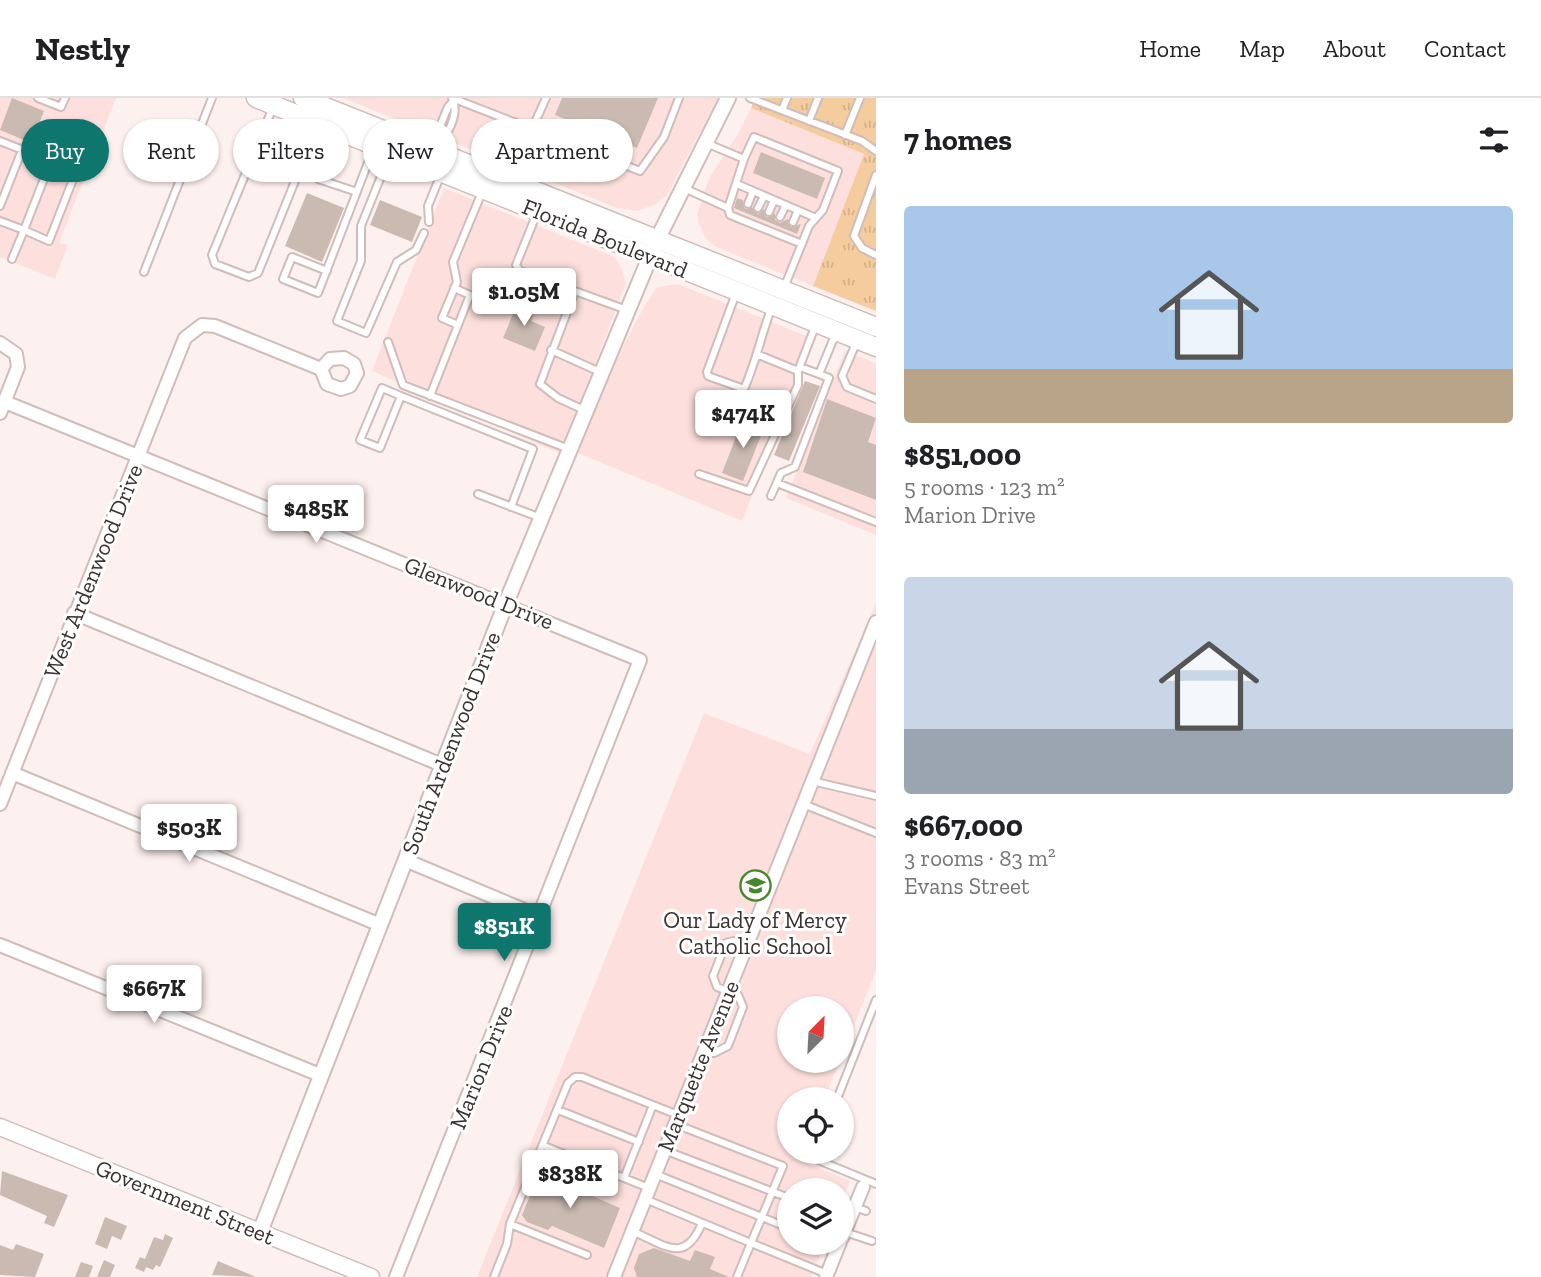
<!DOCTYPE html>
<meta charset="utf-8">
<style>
body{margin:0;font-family:"Zilla Slab",serif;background:#f2f2f2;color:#202124;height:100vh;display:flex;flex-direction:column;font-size:26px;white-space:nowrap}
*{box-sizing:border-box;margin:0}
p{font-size:23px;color:#757577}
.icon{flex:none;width:38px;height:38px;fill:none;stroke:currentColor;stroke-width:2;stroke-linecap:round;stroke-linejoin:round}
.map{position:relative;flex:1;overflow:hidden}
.sheet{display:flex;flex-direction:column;background:#fff;width:665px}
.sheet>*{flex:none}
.top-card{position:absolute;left:21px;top:21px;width:665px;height:63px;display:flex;gap:14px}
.needle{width:46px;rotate:24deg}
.controls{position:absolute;left:777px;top:898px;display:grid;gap:14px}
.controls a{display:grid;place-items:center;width:77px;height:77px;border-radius:50%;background:#fff;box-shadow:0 2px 5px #0004;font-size:35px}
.price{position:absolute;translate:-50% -60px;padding:0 16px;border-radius:7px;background:#fff;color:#222;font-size:23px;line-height:46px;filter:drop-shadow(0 2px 4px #0008)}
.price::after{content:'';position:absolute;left:50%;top:42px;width:21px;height:16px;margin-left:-10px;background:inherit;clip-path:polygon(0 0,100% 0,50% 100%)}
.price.on{background:#0f766e;color:#fff}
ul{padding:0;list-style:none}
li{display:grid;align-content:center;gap:14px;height:371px;padding:0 28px}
li span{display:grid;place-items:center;height:217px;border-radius:7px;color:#555}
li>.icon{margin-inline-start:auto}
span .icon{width:126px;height:126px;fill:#fffc;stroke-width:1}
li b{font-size:30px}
h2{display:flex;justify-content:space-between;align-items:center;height:84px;padding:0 28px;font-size:30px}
.tag{padding:0 24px;border-radius:32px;background:#fff;box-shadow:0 2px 5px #0004;font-size:24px;line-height:63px}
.tag.on{background:#0f766e;color:#fff}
header{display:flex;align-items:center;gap:42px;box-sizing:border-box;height:98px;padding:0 35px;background:#fff;border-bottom:2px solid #e0e0e0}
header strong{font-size:33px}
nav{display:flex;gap:38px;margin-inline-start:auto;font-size:24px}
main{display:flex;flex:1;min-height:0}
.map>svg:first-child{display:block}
</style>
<header>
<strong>Nestly</strong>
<nav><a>Home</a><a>Map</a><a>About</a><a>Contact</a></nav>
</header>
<main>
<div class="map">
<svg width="876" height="1179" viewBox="0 0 876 1179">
<defs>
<pattern id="park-tufts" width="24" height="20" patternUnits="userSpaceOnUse" patternTransform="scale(1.75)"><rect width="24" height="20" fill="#f5cc9e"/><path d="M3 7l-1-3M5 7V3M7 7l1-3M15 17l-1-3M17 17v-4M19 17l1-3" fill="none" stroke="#d3b088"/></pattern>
</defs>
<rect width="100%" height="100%" fill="#fdf1f0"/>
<!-- built -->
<path fill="#fde0dd" d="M0,0H116L59,145L68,147L55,181L0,159Z
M343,0H718L667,97L656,106L637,113L617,110Z
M751,10L864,56L813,188L714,148L705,139L698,124L697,116L709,80L738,36Z
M444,90L615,159L622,171L626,185L561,356L372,273Z
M678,186L814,241L742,423L578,355L613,267L645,207L657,189Z
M845,253L876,265V437L786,400Z
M876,505V873L842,957V910H789V962L840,963L824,1001H789V1054H803L799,1062L850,1083L842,1104V1092H789V1144L825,1145L811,1179H477L704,615L810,656Z"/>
<!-- park -->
<path fill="url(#park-tufts)" d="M755,0H876V213L813,188L864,56L751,10Z"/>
<!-- building -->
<path fill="#cabab2" d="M12,0L44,13L31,45L0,32Z
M562,0H658L637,50L555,17Z
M761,54L825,80L817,101L753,75Z
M307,95L344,110L322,164L285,148Z
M737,100L743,102L745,111L752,109L758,116L764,111L766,119L775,115V122L780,125L788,121L791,129L801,126L797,136L734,110Z
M380,102L422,119L412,144L370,127Z
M518,204L535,211L531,223L545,229L535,253L503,240Z
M805,283L820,288L789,363L774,357Z
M827,301L876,320L868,344L876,347V402L803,374Z
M743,321L764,330L743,383L722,375Z
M2,1073L68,1097L54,1129L44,1125L47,1118L0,1097Z
M553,1076L592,1092L590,1097L620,1110L604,1150L552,1128L548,1132L527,1124L522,1117L538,1079L541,1081L543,1077L551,1080Z
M105,1119L127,1128L121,1142L112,1138L107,1151L95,1146Z
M165,1136L173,1140L160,1169L156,1167L153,1172L146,1169L144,1174L135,1170L140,1159L145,1161L154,1139L163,1142Z
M16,1146L44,1156L35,1179L0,1177V1147L13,1152Z
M654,1150L690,1163L695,1152L715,1159L710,1171L729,1179H637L634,1170L639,1156Z
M104,1162L115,1167L110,1179H97Z
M218,1163L256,1179L212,1177Z
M81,1164L93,1168L89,1179H75Z"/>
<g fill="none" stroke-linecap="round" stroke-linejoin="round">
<defs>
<path id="service" d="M38,0L61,9L65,0
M452,0L640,73L664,39L679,0
M750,0L862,43L876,53
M273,9L212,157L215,166L249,179L258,175L318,26
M782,12L787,0
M809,23L818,0
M532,31L546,0
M845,37L860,0
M0,43L38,58L47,73L24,132L0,123
M437,45C448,39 457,18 454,6
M706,45L744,61L754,39L838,73L823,112L809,128L784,190
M435,51L436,38L448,9L456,0
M390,56L361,128V163L337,223L366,235L397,164L416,152L424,135
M876,77L854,138L862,150L876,157
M318,81L357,94
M737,86L816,120
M684,90L728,110L744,61
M748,106L753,93
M0,108L22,52
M728,110L730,117L802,146
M758,110L764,98
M769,114L774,102
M537,115L516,167L520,173L627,212
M780,119L786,107
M429,124L428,108L441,76
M793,124L798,112
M12,161L24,132L49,143L88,43
M327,173L292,159L283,181L318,195L374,49
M144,174L212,0
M454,190L470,197L458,227
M575,193L540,286L558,300L584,312
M736,195L707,274L708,278L744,291C756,264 761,238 771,211
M857,243L842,278L847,289L876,301
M388,244L403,287L569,351
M551,252L600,274
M759,257L798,273L816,226
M800,269L819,276
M401,298L380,350L360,342L382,290L401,298L533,351L511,409
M430,298L458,227L442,220L457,184L453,164L482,94
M699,376L749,393L798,287V273
M777,385L876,424
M478,396L541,420
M771,398L781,375L795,369L829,280L819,276L836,235
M812,683L876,698
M803,706L876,735
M705,954L714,955L728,948L743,909L738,897L717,889L713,878L726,845L733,843L746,849
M837,1001L876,902
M558,1012L639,1044
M544,1048L649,1090
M664,1052L789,1100
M816,1054L813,1060L876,1086
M655,1076L789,1130
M624,1080L653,1007
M645,1101L751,1145L783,1068L675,1026
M855,1109L866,1113
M510,1126L587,1157
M632,1133C665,1147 685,1167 702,1125
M845,1134L872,1143
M826,1144L838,1150
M494,1179L507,1146L510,1126L568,985L575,979H582L678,1017
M737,1179L751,1145L827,1176"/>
<path id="minor" d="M0,245L16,256L18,269L0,315
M5,304L640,562L396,1179
M74,515L442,667
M12,675L378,826
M0,706L185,240L202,227L215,228L321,271L330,261L344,260L354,266L357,275L350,288L341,291L327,286L321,271
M405,762L541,819
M0,847L320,977
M842,1140L863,1089
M614,1179L876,524
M826,1179L840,1144"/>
<path id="tertiary" d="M260,1134L506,505L657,142L728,0"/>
<path id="secondary" d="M0,1029L371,1179"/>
<path id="primary" d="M256,0L876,249
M303,0L876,229"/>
</defs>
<!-- service casing -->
<use href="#service" stroke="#d0bdbb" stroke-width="10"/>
<!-- minor casing -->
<use href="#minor" stroke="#d0bdbb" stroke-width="16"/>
<!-- tertiary casing -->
<use href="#tertiary" stroke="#d0bdbb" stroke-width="18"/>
<!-- secondary casing -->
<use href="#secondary" stroke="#d0bdbb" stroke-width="19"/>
<!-- primary casing -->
<use href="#primary" stroke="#d0bdbb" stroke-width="21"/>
<!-- service -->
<use href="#service" stroke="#fff" stroke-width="6"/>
<!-- minor -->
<use href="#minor" stroke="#fff" stroke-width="12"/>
<!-- tertiary -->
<use href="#tertiary" stroke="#fff" stroke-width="14"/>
<!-- secondary -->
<use href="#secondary" stroke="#fff" stroke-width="16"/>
<!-- primary -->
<use href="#primary" stroke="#fff" stroke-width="18"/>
</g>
<!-- icons -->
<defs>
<symbol id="school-ring" viewBox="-11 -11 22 22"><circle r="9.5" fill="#fff" stroke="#46882b" stroke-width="1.5"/><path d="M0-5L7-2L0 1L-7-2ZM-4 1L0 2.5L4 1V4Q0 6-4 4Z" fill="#46882b"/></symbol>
</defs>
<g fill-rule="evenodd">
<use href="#school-ring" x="738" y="770" width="35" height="35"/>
</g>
<g text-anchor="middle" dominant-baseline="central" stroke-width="6" stroke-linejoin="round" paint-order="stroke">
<!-- street labels -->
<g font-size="23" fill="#393130" stroke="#fff">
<text transform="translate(605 140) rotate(22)">Florida Boulevard</text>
<text transform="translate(93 473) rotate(-68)">West Ardenwood Drive</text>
<text transform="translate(479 495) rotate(22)">Glenwood Drive</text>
<text transform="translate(451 645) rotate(-69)">South Ardenwood Drive</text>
<text transform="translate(698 968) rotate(-68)">Marquette Avenue</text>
<text transform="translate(481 969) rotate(-68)">Marion Drive</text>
<text transform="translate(185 1104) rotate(22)">Government Street</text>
</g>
<!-- poi labels -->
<g font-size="23" fill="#393130" stroke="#fff">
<text x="755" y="822">Our Lady of Mercy<tspan x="755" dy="26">Catholic School</tspan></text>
</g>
</g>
</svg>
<div class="controls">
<a><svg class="needle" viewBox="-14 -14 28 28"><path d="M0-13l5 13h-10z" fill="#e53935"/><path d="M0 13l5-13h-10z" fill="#757577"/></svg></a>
<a><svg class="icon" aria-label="locate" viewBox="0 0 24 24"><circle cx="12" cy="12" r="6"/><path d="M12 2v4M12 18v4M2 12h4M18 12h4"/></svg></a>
<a><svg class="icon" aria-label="layers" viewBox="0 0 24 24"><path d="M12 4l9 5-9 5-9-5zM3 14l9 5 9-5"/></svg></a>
</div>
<b class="price" style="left:524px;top:230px">$1.05M</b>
<b class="price" style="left:743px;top:352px">$474K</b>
<b class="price" style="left:316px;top:447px">$485K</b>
<b class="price" style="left:189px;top:766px">$503K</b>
<b class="price on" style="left:504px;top:865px">$851K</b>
<b class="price" style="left:154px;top:927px">$667K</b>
<b class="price" style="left:570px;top:1112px">$838K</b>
<div class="top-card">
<a class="tag on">Buy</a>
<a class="tag">Rent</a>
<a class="tag">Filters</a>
<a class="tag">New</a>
<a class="tag">Apartment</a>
</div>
</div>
<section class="sheet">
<h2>7 homes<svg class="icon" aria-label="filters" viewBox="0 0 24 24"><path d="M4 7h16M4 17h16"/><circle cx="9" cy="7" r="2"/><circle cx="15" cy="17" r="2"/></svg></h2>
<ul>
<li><span style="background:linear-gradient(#a9c7e8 75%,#b9a48a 0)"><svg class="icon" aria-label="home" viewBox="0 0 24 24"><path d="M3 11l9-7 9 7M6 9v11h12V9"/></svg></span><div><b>$851,000</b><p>5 rooms · 123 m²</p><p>Marion Drive</p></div></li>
<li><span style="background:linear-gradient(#c9d6e8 70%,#9aa5b1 0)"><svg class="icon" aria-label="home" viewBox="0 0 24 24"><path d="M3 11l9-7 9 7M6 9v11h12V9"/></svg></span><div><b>$667,000</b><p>3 rooms · 83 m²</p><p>Evans Street</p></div></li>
</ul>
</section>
</main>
